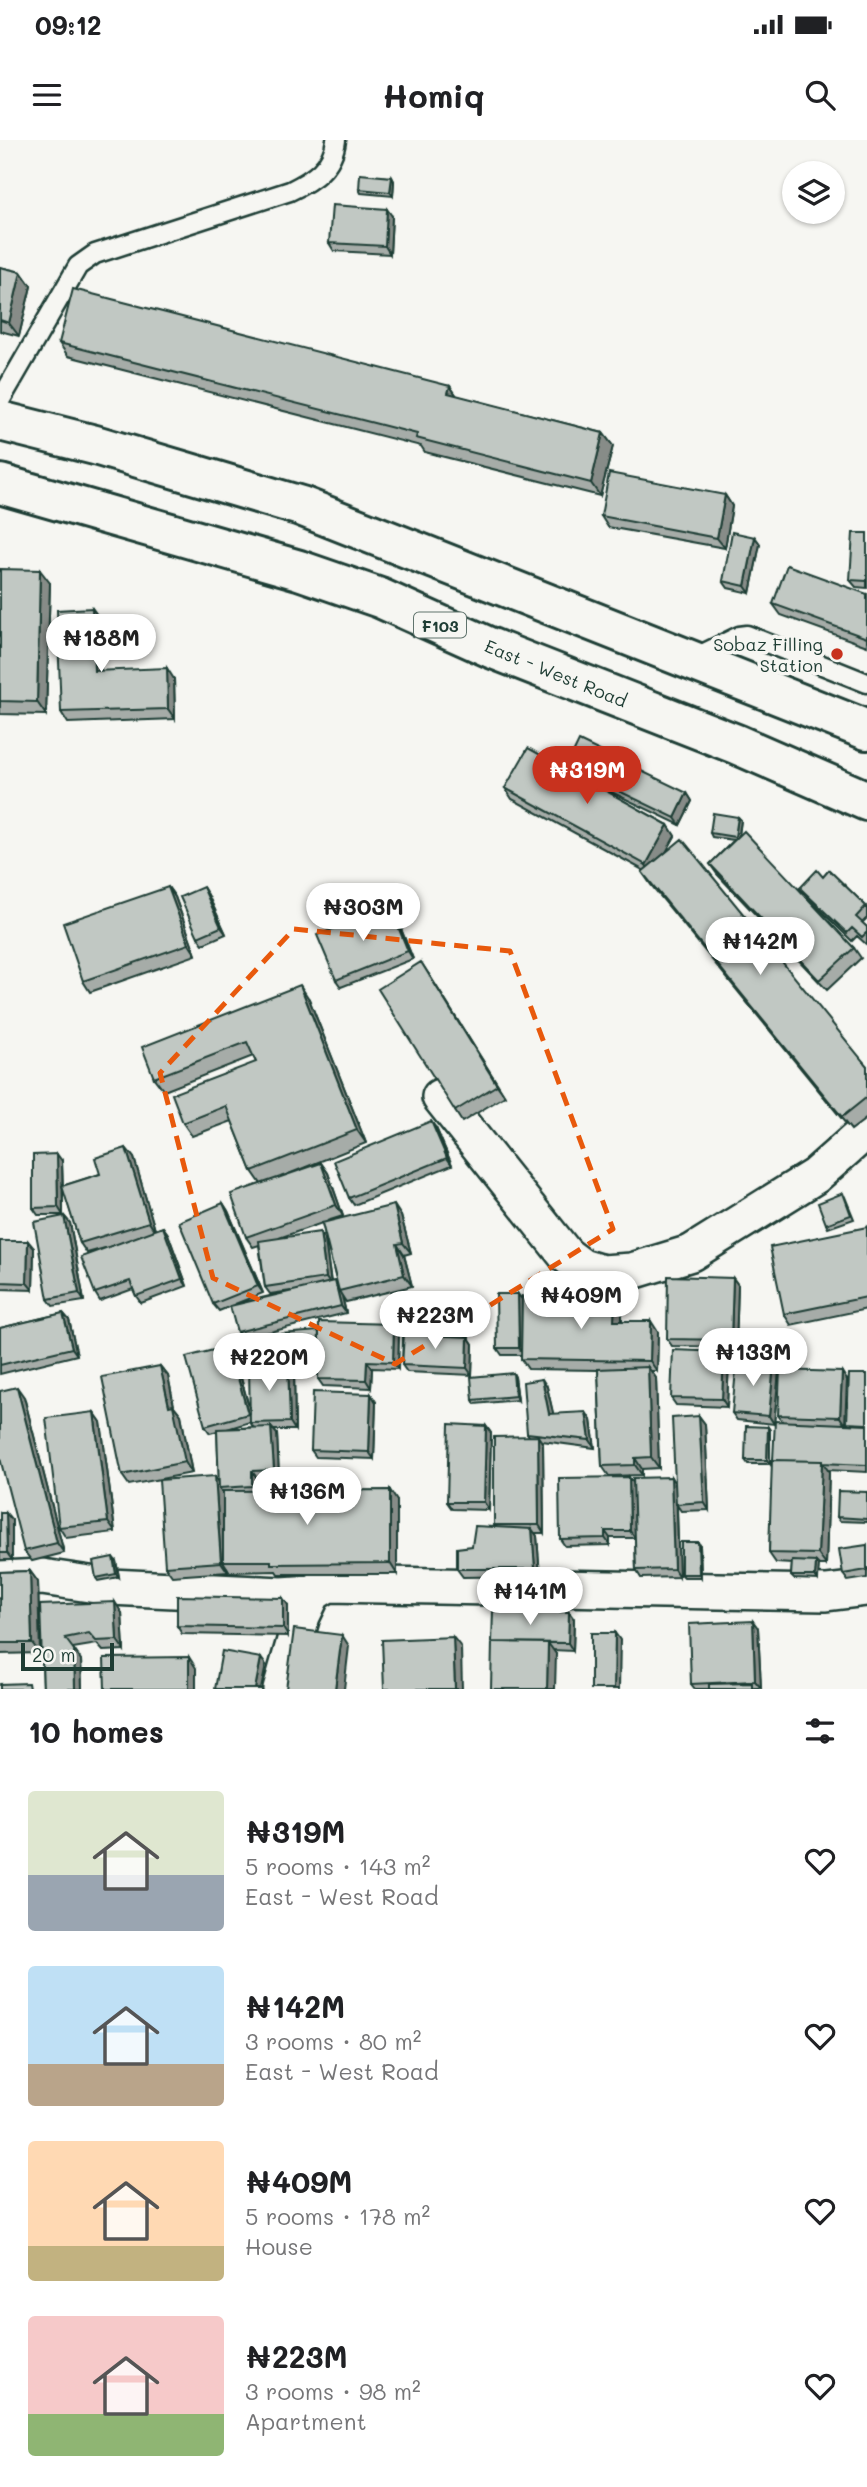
<!DOCTYPE html>
<meta charset="utf-8">
<style>
body{margin:0;font-family:Mali,sans-serif;background:#f2f2f2;color:#202124;height:100vh;display:flex;flex-direction:column;font-size:26px;white-space:nowrap}
*{box-sizing:border-box;margin:0}
p{font-size:23px;color:#757577}
.icon{flex:none;width:38px;height:38px;fill:none;stroke:currentColor;stroke-width:2;stroke-linecap:round;stroke-linejoin:round}
.map{position:relative;height:1549px;overflow:hidden}
.drawer{display:flex;flex-direction:column;background:#fff;flex:1}
.drawer>*{flex:none}
.fabs{position:absolute;left:782px;top:21px;display:grid;gap:14px}
.fabs a{display:grid;place-items:center;width:63px;height:63px;border-radius:50%;background:#fff;box-shadow:0 2px 5px #0004;font-size:35px}
.scale{position:absolute;left:21px;bottom:18px;width:93px;box-sizing:border-box;padding-left:7px;border:4px solid #1f3d34;border-top:0;font-size:19px;line-height:24px;white-space:nowrap;color:#1f3d34;-webkit-text-stroke:5px #f6f6f2;paint-order:stroke}
.price{position:absolute;translate:-50% -60px;padding:0 16px;border-radius:24px;background:#fff;color:#222;font-size:23px;line-height:46px;filter:drop-shadow(0 2px 4px #0008)}
.price::after{content:'';position:absolute;left:50%;top:42px;width:21px;height:16px;margin-left:-10px;background:inherit;clip-path:polygon(0 0,100% 0,50% 100%)}
.price.on{background:#c8321e;color:#fff}
ul{padding:0;list-style:none}
li{display:flex;align-items:center;gap:21px;height:175px;padding:0 28px}
li span{display:grid;place-items:center;flex:none;width:196px;height:140px;border-radius:7px;color:#555}
li>.icon{margin-inline-start:auto}
span .icon{width:84px;height:84px;fill:#fffc;stroke-width:1}
li b{font-size:30px}
h2{display:flex;justify-content:space-between;align-items:center;height:84px;padding:0 28px;font-size:30px}
.status{display:flex;justify-content:space-between;align-items:center;height:49px;padding:0 35px;background:#fff;direction:ltr}
.status svg{height:19px;fill:currentColor}
header{display:flex;justify-content:space-between;align-items:center;height:91px;padding:0 28px;background:#fff;font-size:32px;font-weight:700}
.map>svg:first-child{display:block}
</style>
<div class="status"><b>09:12</b><svg viewBox="0 0 49 12"><path d="M0 12V9h3v3zM5 12V6h3v6zM10 12V3h3v9zM15 12V0h3v12zM26 1h20v11H26zM47 4h2v5h-2z"/></svg></div>
<header><svg class="icon" aria-label="menu" viewBox="0 0 24 24"><path d="M4 6h16M4 12h16M4 18h16"/></svg>Homiq<svg class="icon" aria-label="search" viewBox="0 0 24 24"><circle cx="10" cy="10" r="6"/><path d="M15 15l6 6"/></svg></header>
<div class="map">
<svg width="867" height="1549" viewBox="0 0 867 1549">
<rect width="100%" height="100%" fill="#f6f6f2"/>
<filter id="ink" filterUnits="userSpaceOnUse"><feTurbulence type="fractalNoise" baseFrequency=".0143" numOctaves="2"/><feDisplacementMap in="SourceGraphic" scale="14" xChannelSelector="R" yChannelSelector="G"/><feConvolveMatrix kernelMatrix="1 2 1 2 8 2 1 2 1" color-interpolation-filters="sRGB"/></filter>
<g filter="url(#ink)">
<g fill="none" stroke-linecap="round" stroke-linejoin="round">
<defs>
<path id="service" d="M0,261L78,126L95,114L290,51C313,40 333,27 336,0
M694,518L739,496L747,495L867,543"/>
<path id="minor" d="M440,957L566,1115L582,1127L602,1133L632,1131L691,1113L815,1036L867,990
M0,1439L42,1437L110,1447L282,1455L313,1453L328,1444L826,1453L867,1448
M281,1549L302,1476L313,1453"/>
<path id="primary" d="M0,281L95,305L301,366L867,590
M0,344L299,430L380,458L491,508L736,604L867,661"/>
</defs>
<!-- service casing -->
<use href="#service" stroke="#1f3d34" stroke-width="23"/>
<!-- minor casing -->
<use href="#minor" stroke="#1f3d34" stroke-width="40"/>
<!-- primary casing -->
<use href="#primary" stroke="#1f3d34" stroke-width="44"/>
<!-- service -->
<use href="#service" stroke="#f6f6f2" stroke-width="18"/>
<!-- minor -->
<use href="#minor" stroke="#f6f6f2" stroke-width="35"/>
<!-- primary -->
<use href="#primary" stroke="#f6f6f2" stroke-width="38"/>
</g>
<!-- wall -->
<path fill="#a6aca8" stroke="#1f3d34" stroke-width="2" fill-rule="evenodd" d="M392,37L394,41L393,56L361,53L359,49Z
M392,76L390,114L334,111L329,103Z
M0,127L21,132L31,146L19,196L0,191Z
M59,203L450,246L457,256L603,293L613,306L600,356L425,312L421,306L68,216Z
M725,355L732,366L725,408L608,387L601,376Z
M867,393V448L856,447L850,440Z
M755,397L760,404L750,453L728,448L723,441Z
M0,429L50,443L46,575L0,574Z
M867,454V506L781,475L773,464Z
M92,468L99,478L101,531L174,539L175,579L68,583L61,572Z
M567,626L687,653L692,661L680,685L576,635L668,685L675,696L666,712L867,926V978L851,990L651,745L642,732L643,730L512,659L505,648L572,633Z
M738,677L741,680L739,696L854,808L861,818L827,850L717,734L710,724L734,700L712,697L710,693Z
M829,730L867,767V778L862,783L867,787V805L857,796L852,801L805,755L800,748L823,737Z
M168,747L175,757L196,815L90,852L83,841Z
M208,755L226,794L203,804L198,797Z
M395,774L413,819L341,847L336,840Z
M428,833L505,956L462,982L455,971Z
M309,859L366,1003L281,1037L321,1023L328,1033L343,1076L327,1081L401,1076L411,1113L404,1115L412,1146L346,1162L342,1156L346,1173L242,1199L237,1192L231,1166L219,1171L213,1164L223,1063L228,1071L263,1153L235,1164L291,1151L270,1154L265,1147L259,1105L253,1107L246,1097L261,1044L252,1031L232,981L192,996L183,983L256,922L253,916L164,951L154,938ZM322,1083L337,1144L335,1141L331,1142L325,1100L279,1098Z
M436,988L452,1025L354,1065L349,1058Z
M126,1008L134,1018L155,1090L163,1087L168,1094L187,1146L141,1163L136,1156L133,1149L100,1161L95,1153L112,1106L87,1113L80,1103L63,1048V1075H38L33,1068L62,1021L63,1046L100,1034Z
M845,1057L854,1079L828,1088L826,1084Z
M64,1076L70,1083L84,1161L53,1166L48,1159Z
M867,1087V1169L791,1185L784,1174Z
M0,1101L34,1108L33,1150L0,1149Z
M733,1138L738,1145L736,1207L672,1206L667,1199Z
M521,1159L622,1169V1181L658,1192L657,1231H651L656,1238L659,1328L642,1329V1335L609,1336L602,1326L598,1230L528,1229L521,1219V1215H502L497,1208Z
M467,1166L469,1198L473,1204L472,1235L407,1232L402,1225L403,1195L399,1189Z
M63,1173L69,1180L77,1215L0,1234V1188Z
M399,1191L398,1229L372,1228L371,1248L323,1246L318,1239V1212L285,1215L282,1212Z
M724,1212L729,1219L727,1267L676,1265L671,1258Z
M234,1213L250,1270L294,1231L295,1290H274L277,1294L279,1337L257,1338L258,1351L397,1361V1434H278L276,1431L230,1432L228,1429V1432L172,1436L165,1426L215,1336L219,1342L217,1291L210,1293L205,1286ZM250,1282L253,1287L227,1289Z
M160,1226L168,1236L174,1266L181,1275L192,1333L129,1345L122,1335Z
M779,1230L774,1284L737,1280L732,1273Z
M513,1233L515,1237L518,1260L475,1264L473,1260Z
M867,1234V1332L828,1330L829,1332L826,1425H818V1440L794,1439L791,1436L792,1424L776,1423L769,1413L773,1320L782,1281L778,1275L847,1240L845,1284H848L847,1283Z
M547,1247L553,1274L591,1280L595,1308L542,1301L543,1304L544,1393H535L537,1396L540,1436L463,1437L457,1429L472,1406L496,1387L494,1385L529,1296L527,1293Z
M371,1254L376,1262L374,1319L316,1317L311,1310Z
M24,1257L64,1413L32,1421L24,1411Z
M94,1272L101,1282L115,1392L66,1398L59,1387Z
M699,1276L705,1284L709,1370L681,1371L677,1365L679,1437L641,1438L636,1430L635,1398H610V1405L565,1406L560,1399L633,1344L675,1343Z
M486,1286L491,1293L489,1370L452,1369L447,1362Z
M768,1287L770,1290V1324H748L745,1320Z
M867,1352V1382L840,1381L837,1377Z
M0,1373L12,1380V1420H0Z
M867,1405V1438L848,1441L843,1434Z
M700,1406L701,1437H684L681,1434Z
M116,1421L119,1437L98,1441L96,1438Z
M30,1431L38,1442L40,1513L0,1514V1432Z
M40,1465L122,1473L124,1510L103,1511L97,1504L73,1508L81,1520L82,1549H43Z
M288,1465V1496L182,1494L177,1486Z
M574,1479L573,1511L553,1510L556,1514L491,1549Z
M758,1488L761,1548H755L756,1549H695L691,1544Z"/>
<!-- shaded-wall -->
<path fill="#878c88" stroke="#1f3d34" stroke-width="2" d="M392,37L394,41L393,56L390,52Z
M387,69L392,76L390,114L385,106Z
M21,132L31,146L19,196L9,183Z
M450,246L459,259L448,253Z
M603,293L613,306L600,356L591,343Z
M725,355L732,366L725,408L717,398Z
M755,397L760,404L750,453L745,446Z
M40,430L50,443L46,575L37,562Z
M92,468L99,478L101,541L94,531Z
M167,528L174,539L175,579L168,569Z
M687,653L692,661L680,685L675,678Z
M738,677L741,680L738,701L735,697Z
M668,685L675,696L653,736L646,725Z
M168,747L175,757L196,815L189,804Z
M203,747L208,755L226,794L221,787Z
M390,767L395,774L413,819L408,811Z
M421,822L428,833L505,956L497,945Z
M300,845L309,859L366,1003L357,990Z
M431,981L436,988L452,1025L447,1018Z
M126,1008L134,1018L156,1093L149,1082Z
M57,1014L62,1021L63,1075L58,1067Z
M321,1023L328,1033L343,1076L336,1065Z
M223,1063L228,1071L263,1153L258,1146Z
M394,1065L401,1076L411,1113L403,1103Z
M64,1076L70,1083L84,1161L79,1153Z
M163,1087L168,1094L187,1146L182,1139Z
M320,1092L325,1100L331,1145L326,1138Z
M28,1101L34,1108L33,1150L27,1143Z
M397,1104L404,1115L412,1146L404,1135Z
M733,1138L738,1145L736,1207L731,1200Z
M335,1141L340,1148L339,1151L342,1156L346,1173L341,1166Z
M518,1154L523,1161L524,1215L519,1208Z
M615,1158L622,1169V1191L614,1181Z
M462,1159L467,1166L469,1198L473,1204L472,1235L467,1228L468,1197L464,1191Z
M63,1173L69,1180L77,1215L72,1208Z
M651,1181L658,1192L657,1231L650,1221Z
M394,1184L399,1191L398,1229L393,1222Z
M229,1206L234,1213L253,1282L248,1274Z
M724,1212L729,1219L727,1267L722,1259Z
M367,1221L372,1228L371,1248L366,1240Z
M774,1223L779,1230L774,1284L769,1276Z
M288,1224L294,1231L295,1290L290,1282Z
M160,1226L168,1236L174,1266L181,1275L192,1333L185,1322L169,1266Z
M648,1227L656,1238L659,1328L651,1317Z
M842,1232L847,1240L845,1285L840,1277Z
M513,1233L515,1237L518,1260L515,1256Z
M542,1239L547,1247L555,1281L549,1274Z
M17,1247L24,1257L64,1413L57,1403Z
M371,1254L376,1262L374,1319L369,1312Z
M94,1272L101,1282L115,1392L108,1382Z
M586,1272L591,1280L595,1308L590,1300Z
M699,1276L705,1284L709,1370L704,1362Z
M486,1286L491,1293L489,1370L484,1362Z
M271,1287L277,1294L279,1337L274,1330Z
M768,1287L770,1290V1324L767,1320Z
M538,1296L543,1304L544,1393L539,1385Z
M635,1318L642,1329V1335L635,1325Z
M822,1321L829,1332L826,1425L818,1414Z
M252,1331L257,1338L258,1354L252,1346Z
M215,1336L222,1347L219,1348L223,1353V1421L228,1429V1432L221,1422Z
M629,1337L634,1344L635,1398L630,1391Z
M671,1337L676,1345L679,1437L674,1429Z
M390,1350L397,1361V1434L390,1423Z
M6,1373L12,1380V1420L7,1413Z
M532,1389L537,1396L540,1436L535,1429Z
M605,1391L610,1398V1405L605,1398Z
M698,1402L700,1406L701,1437L699,1434Z
M113,1417L116,1421L119,1437L116,1434Z
M816,1422L819,1425L818,1440L815,1436Z
M30,1431L38,1442L40,1513L32,1503Z
M283,1458L288,1465V1496L283,1488Z
M115,1462L122,1473L124,1510L117,1500Z
M569,1472L574,1479L573,1511L568,1503Z
M753,1481L758,1488L761,1548L755,1541Z
M615,1493L620,1500L619,1549H614Z
M342,1495L349,1506L344,1549H335Z
M453,1497L461,1507L462,1549H455Z
M548,1503L556,1514L555,1549H547Z
M74,1510L81,1520L82,1549H75Z
M189,1517L196,1528V1549H189Z
M261,1518L266,1525L261,1549H255Z"/>
<!-- building -->
<path fill="#c1c8c3" stroke="#1f3d34" stroke-width="2" d="M360,34L392,37L390,52L359,49Z
M332,65L387,69L385,106L329,103Z
M0,127L21,132L9,183L0,180Z
M73,149L450,246L448,253L603,293L591,343L416,298L417,294L59,203Z
M609,333L725,355L717,398L601,376Z
M732,392L755,397L745,446L723,441Z
M853,393H867V441L850,440Z
M787,425L867,454V498L773,464Z
M0,429L40,430L37,562L0,561Z
M92,468L94,531L167,528L168,569L61,572L57,470Z
M579,601L687,653L675,678L567,626Z
M528,608L668,685L646,725L505,648Z
M713,673L738,677L735,697L710,693Z
M744,691L854,808L819,840L710,724Z
M682,699L867,926V957L842,977L642,732Z
M817,730L823,737L829,730L866,766L856,777L867,787V792L862,797L852,788L847,793L800,748Z
M168,747L189,804L83,841L63,783Z
M203,747L221,787L198,797L180,757Z
M390,767L408,811L336,840L317,795Z
M421,822L497,945L455,971L378,849Z
M300,845L357,990L252,1031L226,966L183,983L172,954L256,922L247,902L154,938L142,907Z
M431,981L447,1018L349,1058L334,1021Z
M126,1008L149,1082L80,1103L62,1046L100,1034L95,1018Z
M57,1014L58,1067L33,1068V1015Z
M321,1023L336,1065L246,1097L231,1054Z
M843,1053L851,1075L826,1084L818,1063Z
M223,1063L258,1146L213,1164L179,1082Z
M394,1065L403,1103L397,1104L404,1135L339,1151L322,1083Z
M64,1076L79,1153L48,1159L34,1082Z
M163,1087L182,1139L136,1156L130,1141L95,1153L81,1117Z
M867,1087V1157L784,1174L770,1107Z
M320,1092L326,1138L265,1147L259,1101Z
M0,1101H28L27,1143L0,1142Z
M668,1136L733,1138L731,1200L667,1199Z
M335,1141L341,1166L237,1192L230,1166Z
M496,1154H518L519,1208H497Z
M522,1156L615,1158L614,1181H651L650,1221L521,1219Z
M462,1159L464,1191L399,1189L391,1160Z
M63,1173L72,1208L0,1225V1188Z
M319,1182L394,1184L393,1222L367,1221L366,1240L318,1239Z
M319,1191V1208L282,1212L281,1194Z
M404,1194L468,1197L467,1228L402,1225Z
M229,1206L248,1274L205,1286L186,1217Z
M673,1210L724,1212L722,1259L671,1258Z
M737,1219L774,1223L769,1276L732,1273Z
M249,1224H288L290,1282L250,1283Z
M160,1226L169,1266L173,1265L185,1322L122,1335L102,1237Z
M648,1227L651,1317L635,1318V1325L602,1326L598,1229Z
M780,1230L842,1232L840,1277L778,1275Z
M513,1233L515,1256L473,1260L471,1237Z
M849,1234H867V1284L847,1283Z
M542,1239L549,1274L586,1272L590,1300L527,1293L523,1242Z
M17,1247L57,1403L24,1411L0,1318V1251Z
M313,1252L371,1254L369,1312L311,1310Z
M94,1272L108,1382L59,1387L46,1278Z
M699,1276L704,1362L676,1364L672,1278Z
M775,1281L867,1285V1325L822,1323V1321L773,1320Z
M449,1284L486,1286L484,1362H447Z
M746,1286L768,1287L767,1320H745Z
M271,1287L274,1330L252,1331V1346L219,1348L217,1289Z
M538,1296L539,1385H494V1297Z
M772,1320L822,1321L818,1414L769,1413Z
M215,1336L221,1422L165,1426L159,1340Z
M629,1337L630,1391H605V1398L560,1399L559,1338Z
M671,1337L674,1429L636,1430L633,1338Z
M390,1350V1423L271,1424V1421H223V1351Z
M838,1351L867,1352V1379L837,1377Z
M0,1373H6L7,1413H0Z
M475,1386L532,1389L535,1429H457V1408L472,1406Z
M681,1402H698L699,1434H681Z
M867,1405V1430L843,1434L839,1409Z
M113,1417L116,1434L96,1438L93,1421Z
M792,1421L816,1422L815,1436H791Z
M30,1431L32,1503H0V1432Z
M177,1456L283,1458V1488L177,1486Z
M115,1462L117,1500L96,1501L89,1493L65,1498L74,1510L75,1549H43L40,1465Z
M493,1470L569,1472L568,1503L492,1502Z
M753,1481L755,1541L691,1544L689,1484Z
M294,1489L342,1495L335,1549H286Z
M591,1493H615L614,1549H591Z
M453,1497L455,1549H384L382,1500Z
M492,1502L548,1503L547,1549H491Z
M222,1511L261,1518L255,1549H215Z
M189,1517V1549H105L104,1518Z
M28,1543L29,1549H0V1544Z
M752,1543V1549H709V1544Z"/>
</g>
<!-- marked area -->
<path fill="none" stroke="#e8590c" stroke-width="5" stroke-dasharray="14 9" stroke-linejoin="round" d="M294,789L510,811L613,1089L395,1224L213,1138L160,933Z"/>
<!-- markers -->
<circle fill="#c8321e" stroke="#f6f6f2" stroke-width="2.5" cx="837" cy="514" r="7"/>
<g text-anchor="middle" dominant-baseline="central" stroke-width="7" stroke-linejoin="round" paint-order="stroke">
<!-- shield labels -->
<rect fill="#f6f6f2" stroke="#60746d" stroke-width="2" x="414" y="472.5" width="52" height="25" rx="5"/>
<g font-size="16" font-weight="bold" fill="#1f3d34">
<text x="440" y="485">F103</text>
</g>
<!-- poi labels -->
<g font-size="18" fill="#1f3d34" stroke="#f6f6f2" text-anchor="end">
<text x="823" y="504">Sobaz Filling<tspan x="823" dy="21">Station</tspan></text>
</g>
<!-- street labels -->
<g font-size="18" fill="#1f3d34" stroke="#f6f6f2">
<text transform="translate(556 533) rotate(22)">East - West Road</text>
</g>
</g>
</svg>
<div class="fabs">
<a><svg class="icon" aria-label="layers" viewBox="0 0 24 24"><path d="M12 4l9 5-9 5-9-5zM3 14l9 5 9-5"/></svg></a>
</div>
<div class="scale">20 m</div>
<b class="price" style="left:101px;top:534px">₦188M</b>
<b class="price on" style="left:587px;top:666px">₦319M</b>
<b class="price" style="left:363px;top:803px">₦303M</b>
<b class="price" style="left:760px;top:837px">₦142M</b>
<b class="price" style="left:581px;top:1191px">₦409M</b>
<b class="price" style="left:435px;top:1211px">₦223M</b>
<b class="price" style="left:753px;top:1248px">₦133M</b>
<b class="price" style="left:269px;top:1253px">₦220M</b>
<b class="price" style="left:307px;top:1387px">₦136M</b>
<b class="price" style="left:530px;top:1487px">₦141M</b>
</div>
<section class="drawer">
<h2>10 homes<svg class="icon" aria-label="filters" viewBox="0 0 24 24"><path d="M4 7h16M4 17h16"/><circle cx="9" cy="7" r="2"/><circle cx="15" cy="17" r="2"/></svg></h2>
<ul>
<li><span style="background:linear-gradient(#dfe7d0 60%,#9aa5b1 0)"><svg class="icon" aria-label="home" viewBox="0 0 24 24"><path d="M3 11l9-7 9 7M6 9v11h12V9"/></svg></span><div><b>₦319M</b><p>5 rooms · 143 m²</p><p>East - West Road</p></div><svg class="icon" aria-label="heart" viewBox="0 0 24 24"><path d="M12 20l-8-8c-3-5 5-10 8-4 3-6 11-1 8 4z"/></svg></li>
<li><span style="background:linear-gradient(#bfe0f5 70%,#b9a48a 0)"><svg class="icon" aria-label="home" viewBox="0 0 24 24"><path d="M3 11l9-7 9 7M6 9v11h12V9"/></svg></span><div><b>₦142M</b><p>3 rooms · 80 m²</p><p>East - West Road</p></div><svg class="icon" aria-label="heart" viewBox="0 0 24 24"><path d="M12 20l-8-8c-3-5 5-10 8-4 3-6 11-1 8 4z"/></svg></li>
<li><span style="background:linear-gradient(#ffd9b3 75%,#c2b280 0)"><svg class="icon" aria-label="home" viewBox="0 0 24 24"><path d="M3 11l9-7 9 7M6 9v11h12V9"/></svg></span><div><b>₦409M</b><p>5 rooms · 178 m²</p><p>House</p></div><svg class="icon" aria-label="heart" viewBox="0 0 24 24"><path d="M12 20l-8-8c-3-5 5-10 8-4 3-6 11-1 8 4z"/></svg></li>
<li><span style="background:linear-gradient(#f6c9c9 70%,#8fb573 0)"><svg class="icon" aria-label="home" viewBox="0 0 24 24"><path d="M3 11l9-7 9 7M6 9v11h12V9"/></svg></span><div><b>₦223M</b><p>3 rooms · 98 m²</p><p>Apartment</p></div><svg class="icon" aria-label="heart" viewBox="0 0 24 24"><path d="M12 20l-8-8c-3-5 5-10 8-4 3-6 11-1 8 4z"/></svg></li>
</ul>
</section>
